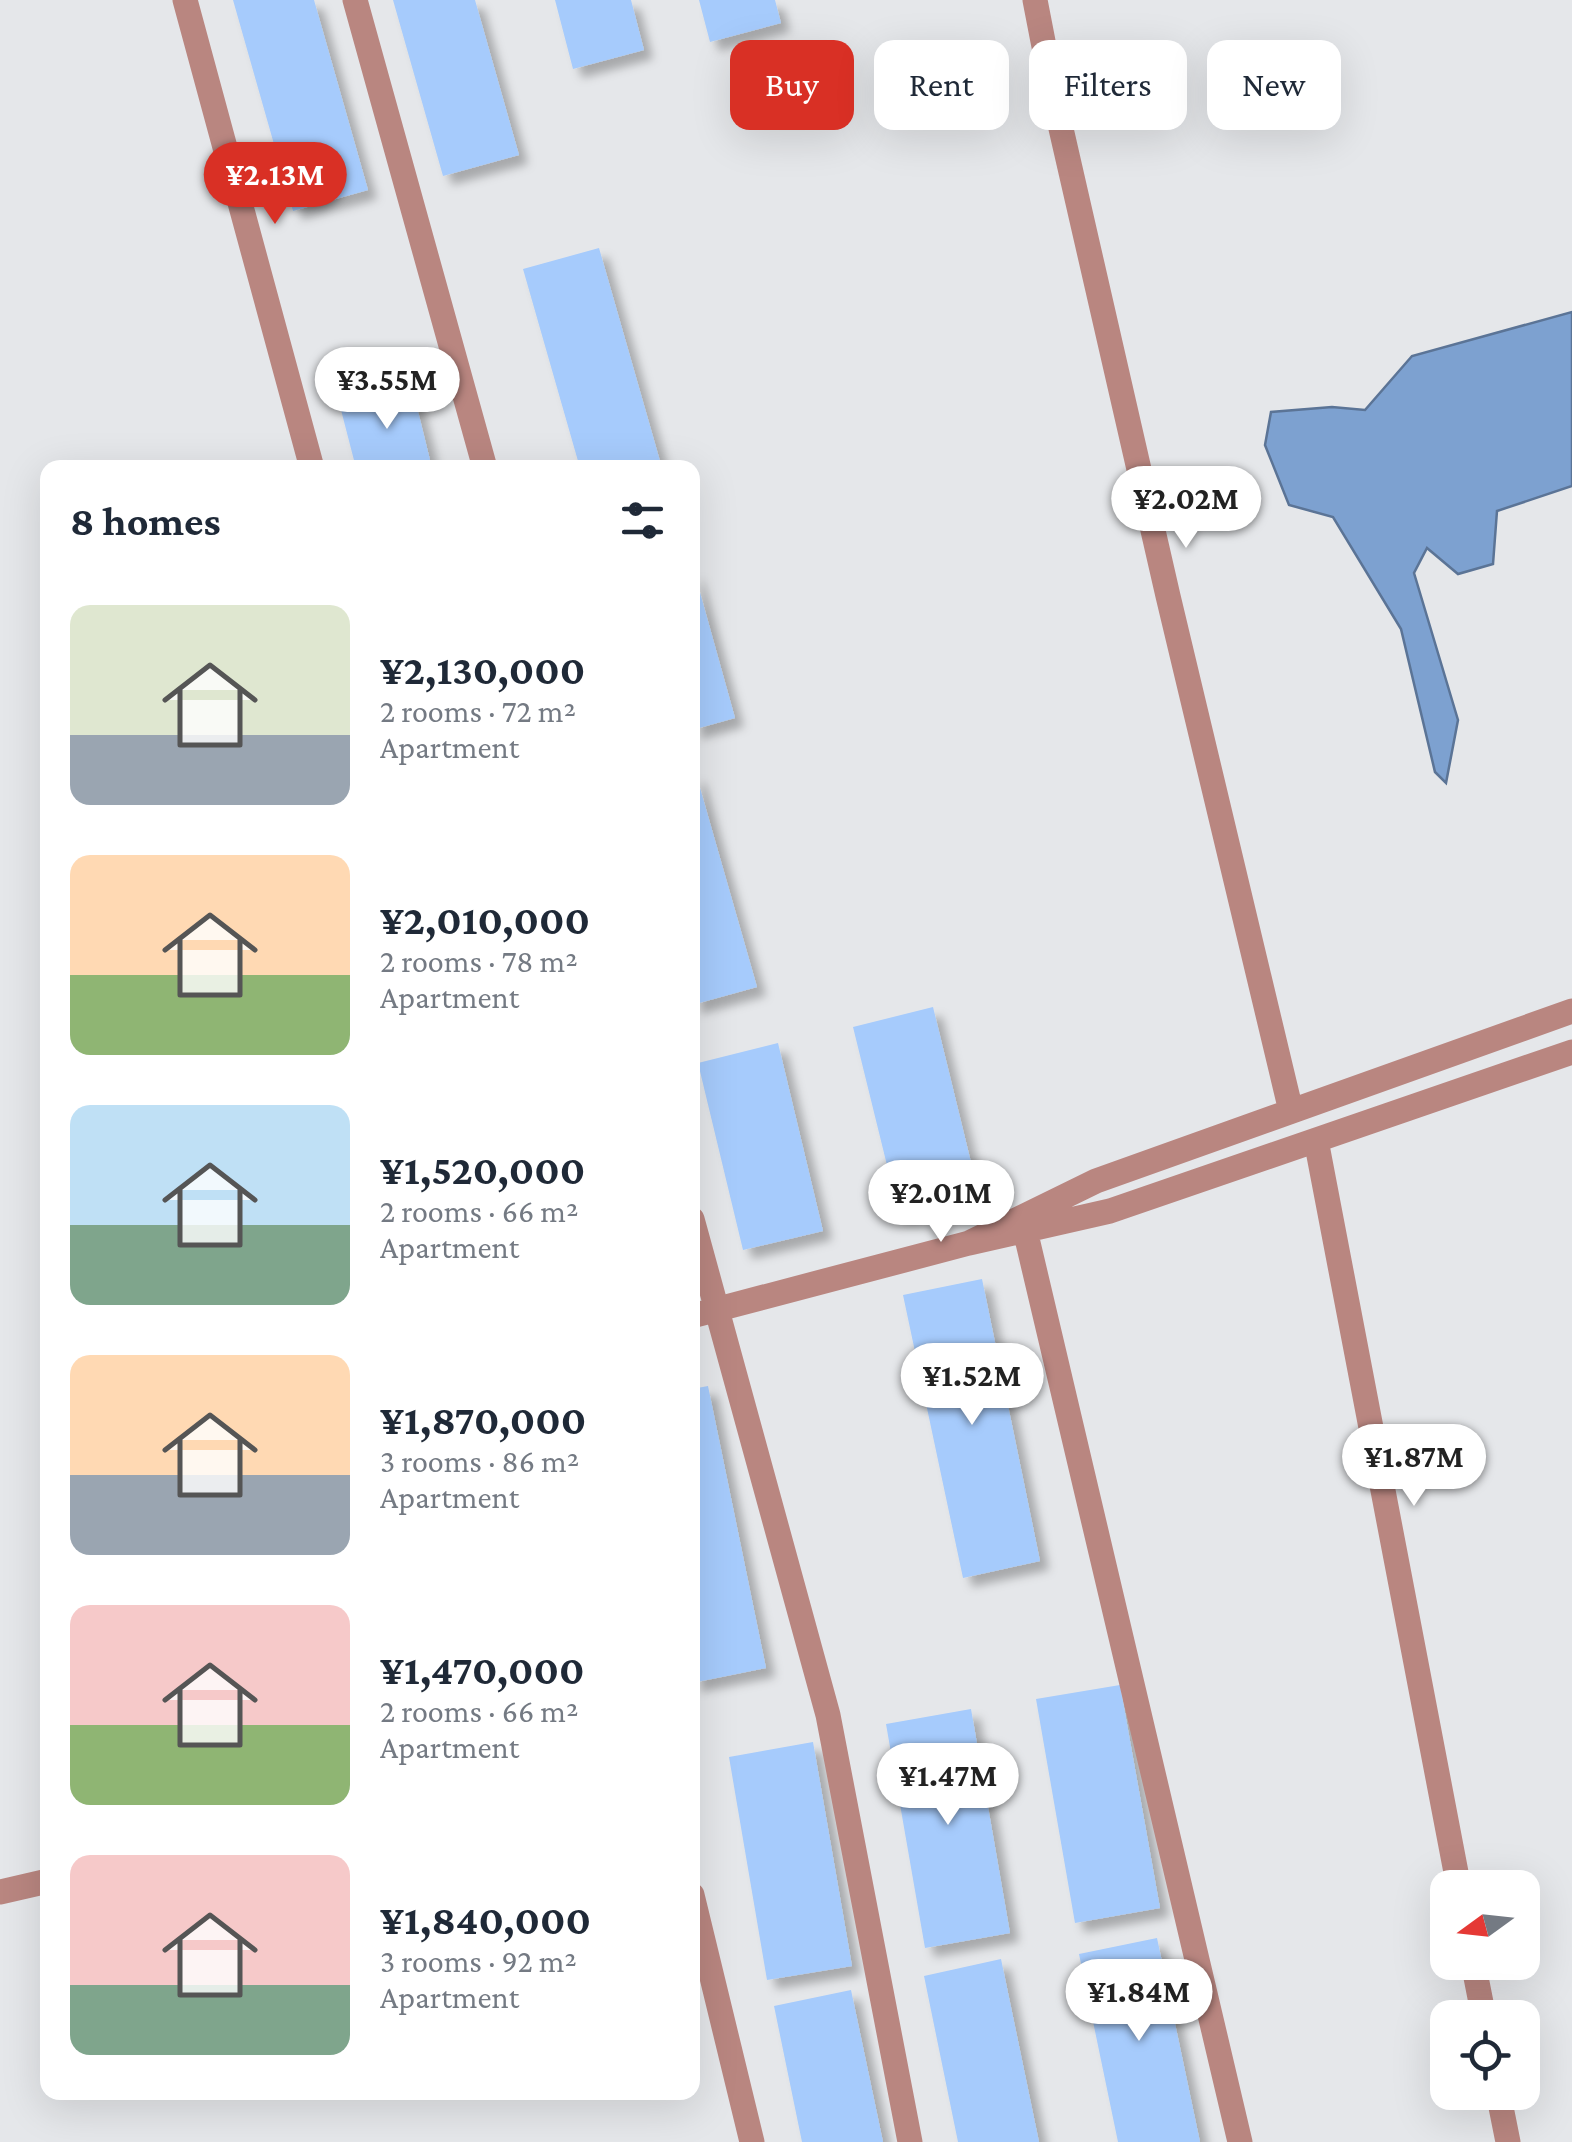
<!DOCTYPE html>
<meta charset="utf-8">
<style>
body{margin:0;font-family:"Crimson Pro",serif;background:#f6f6f7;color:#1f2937;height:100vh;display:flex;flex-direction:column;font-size:38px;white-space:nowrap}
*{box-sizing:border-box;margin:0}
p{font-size:32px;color:#747a83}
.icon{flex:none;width:55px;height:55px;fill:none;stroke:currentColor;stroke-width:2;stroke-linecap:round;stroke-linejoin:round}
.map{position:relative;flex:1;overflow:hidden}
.drawer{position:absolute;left:40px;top:460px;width:660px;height:1640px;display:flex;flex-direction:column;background:#fff;border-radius:20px;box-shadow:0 10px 40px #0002}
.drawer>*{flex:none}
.top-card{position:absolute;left:730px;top:40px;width:690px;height:90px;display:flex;gap:20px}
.needle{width:65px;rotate:255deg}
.tools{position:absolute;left:1430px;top:1870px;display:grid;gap:20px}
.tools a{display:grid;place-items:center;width:110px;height:110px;border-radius:20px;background:#fff;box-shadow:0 10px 40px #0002;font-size:50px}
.price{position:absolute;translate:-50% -85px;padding:0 22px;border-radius:35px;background:#fff;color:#222;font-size:32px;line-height:65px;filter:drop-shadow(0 2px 5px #0008)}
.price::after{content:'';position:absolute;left:50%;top:60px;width:30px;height:22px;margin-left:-15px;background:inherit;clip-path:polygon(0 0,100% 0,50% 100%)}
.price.current{background:#d93025;color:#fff}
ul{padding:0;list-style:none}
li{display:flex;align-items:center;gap:30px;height:250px;padding:0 30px}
li span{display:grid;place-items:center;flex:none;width:280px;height:200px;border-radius:20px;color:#555}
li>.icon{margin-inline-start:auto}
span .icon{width:120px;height:120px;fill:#fffc;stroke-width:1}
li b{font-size:42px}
h2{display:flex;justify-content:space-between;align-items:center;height:120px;padding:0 30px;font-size:42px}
.chip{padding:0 35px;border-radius:20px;background:#fff;box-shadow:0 10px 40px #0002;font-size:35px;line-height:90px}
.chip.current{background:#d93025;color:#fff}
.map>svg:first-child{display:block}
</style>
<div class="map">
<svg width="1572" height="2142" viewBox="0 0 1572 2142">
<defs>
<filter id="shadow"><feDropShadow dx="9" dy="9" stdDeviation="5" flood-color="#0004"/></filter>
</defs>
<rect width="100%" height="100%" fill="#e5e7ea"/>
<!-- water -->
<path fill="#7da1d0" stroke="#5b7496" stroke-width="2.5" d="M1572,312V486L1497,511L1493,564L1458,574L1427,548L1414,573L1458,720L1446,783L1435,772L1401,629L1333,517L1289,505L1265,445L1271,412L1332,407L1365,410L1412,356Z"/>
<!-- building -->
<path fill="#a6cbfc" filter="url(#shadow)" d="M233,0H314L368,190L293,211Z
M393,0H475L519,155L443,176Z
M555,0H631L644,50L573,69Z
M699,0H775L781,23L710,42Z
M599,248L660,461L637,468H580L523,269Z
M412,387L432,468H356L340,406Z
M694,571L735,718L692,730V572Z
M696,774L757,987L692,1005V775Z
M933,1007L979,1195L899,1214L853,1027Z
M778,1043L823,1231L743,1250L698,1063Z
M982,1279L1040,1561L963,1578L903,1295Z
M708,1386L766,1668L692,1683V1389Z
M1120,1685L1160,1908L1075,1923L1036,1699Z
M971,1709L1010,1933L925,1948L886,1724Z
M813,1742L852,1966L767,1980L729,1757Z
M1157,1938L1200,2142H1118L1079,1954Z
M1001,1959L1039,2142H958L924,1976Z
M851,1990L883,2142H802L774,2006Z"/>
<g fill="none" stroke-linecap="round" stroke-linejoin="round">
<!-- street -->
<path stroke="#b98680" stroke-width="25" d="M185,0L312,468
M355,0L485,468
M1035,0L1054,98L1168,596L1291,1111
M1572,1011L1096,1181L969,1243L1110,1211L1572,1052
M1316,1140L1459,1888
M692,1219L828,1715L910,2142
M1025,1230L1240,2142
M692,1316L969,1243
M0,1892L48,1881
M692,1895L752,2142
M1473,1962L1484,2018
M1498,2092L1508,2142"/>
</g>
</svg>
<div class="tools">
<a><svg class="needle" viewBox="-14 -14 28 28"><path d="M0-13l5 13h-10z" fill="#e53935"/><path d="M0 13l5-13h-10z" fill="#747a83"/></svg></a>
<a><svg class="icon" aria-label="locate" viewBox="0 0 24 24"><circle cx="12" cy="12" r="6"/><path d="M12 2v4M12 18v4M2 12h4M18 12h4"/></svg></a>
</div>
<b class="price current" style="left:275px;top:227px">¥2.13M</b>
<b class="price" style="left:387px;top:432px">¥3.55M</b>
<b class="price" style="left:1186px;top:551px">¥2.02M</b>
<b class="price" style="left:941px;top:1245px">¥2.01M</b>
<b class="price" style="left:972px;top:1428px">¥1.52M</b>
<b class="price" style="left:1414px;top:1509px">¥1.87M</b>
<b class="price" style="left:948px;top:1828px">¥1.47M</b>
<b class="price" style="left:1139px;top:2044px">¥1.84M</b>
<div class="top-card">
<a class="chip current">Buy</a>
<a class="chip">Rent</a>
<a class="chip">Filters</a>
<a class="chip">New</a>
</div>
<section class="drawer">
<h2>8 homes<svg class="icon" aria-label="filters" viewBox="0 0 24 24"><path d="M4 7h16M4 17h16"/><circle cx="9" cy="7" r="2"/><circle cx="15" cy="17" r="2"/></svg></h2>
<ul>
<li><span style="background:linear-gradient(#dfe7d0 65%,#9aa5b1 0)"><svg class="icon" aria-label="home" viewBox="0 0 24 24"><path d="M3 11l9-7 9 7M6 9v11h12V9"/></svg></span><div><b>¥2,130,000</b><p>2 rooms · 72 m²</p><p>Apartment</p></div></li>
<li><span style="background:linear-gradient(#ffd9b3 60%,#8fb573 0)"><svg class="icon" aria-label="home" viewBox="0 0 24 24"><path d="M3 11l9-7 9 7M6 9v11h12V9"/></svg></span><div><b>¥2,010,000</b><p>2 rooms · 78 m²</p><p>Apartment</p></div></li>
<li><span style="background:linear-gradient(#bfe0f5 60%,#7fa58c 0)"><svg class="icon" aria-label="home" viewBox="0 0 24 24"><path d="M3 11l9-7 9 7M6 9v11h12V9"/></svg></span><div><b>¥1,520,000</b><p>2 rooms · 66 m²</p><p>Apartment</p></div></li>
<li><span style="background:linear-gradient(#ffd9b3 60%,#9aa5b1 0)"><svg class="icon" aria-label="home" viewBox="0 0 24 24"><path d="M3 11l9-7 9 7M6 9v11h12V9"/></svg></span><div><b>¥1,870,000</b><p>3 rooms · 86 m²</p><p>Apartment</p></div></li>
<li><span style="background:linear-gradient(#f6c9c9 60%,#8fb573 0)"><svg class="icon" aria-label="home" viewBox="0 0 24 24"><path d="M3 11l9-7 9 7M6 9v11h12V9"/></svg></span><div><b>¥1,470,000</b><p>2 rooms · 66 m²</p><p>Apartment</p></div></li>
<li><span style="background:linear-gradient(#f6c9c9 65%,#7fa58c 0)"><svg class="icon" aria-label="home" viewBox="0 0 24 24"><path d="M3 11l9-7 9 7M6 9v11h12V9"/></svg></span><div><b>¥1,840,000</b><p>3 rooms · 92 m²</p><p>Apartment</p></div></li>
</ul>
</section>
</div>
